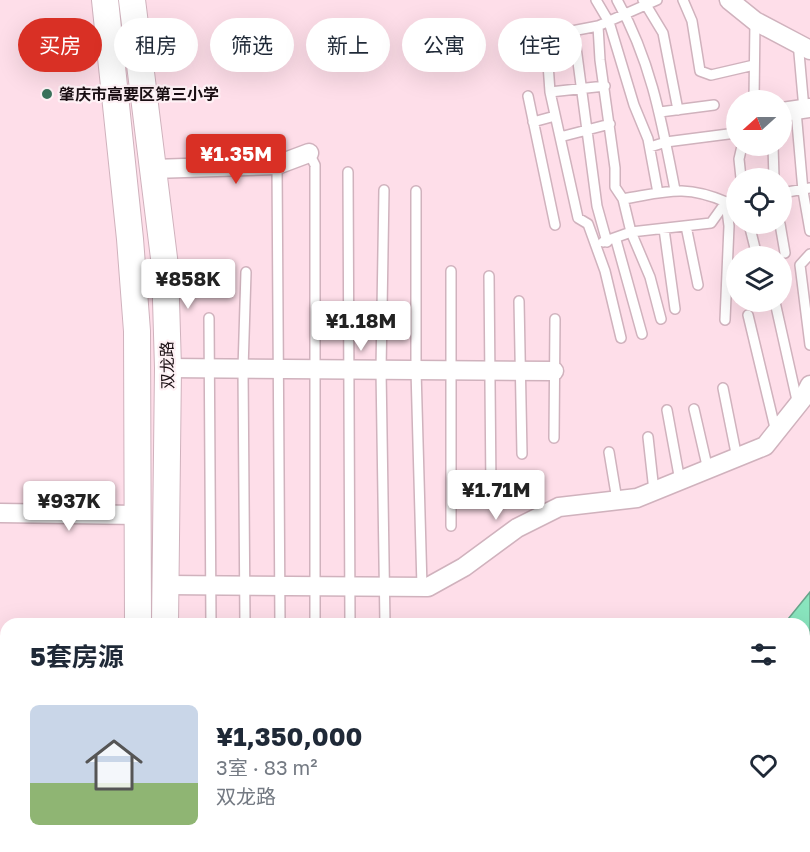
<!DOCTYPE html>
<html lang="zh">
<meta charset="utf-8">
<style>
body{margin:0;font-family:"Golos Text","Noto Sans SC",sans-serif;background:#f6f6f7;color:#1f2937;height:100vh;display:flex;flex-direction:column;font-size:22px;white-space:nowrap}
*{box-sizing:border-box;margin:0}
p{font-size:20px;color:#747a83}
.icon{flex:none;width:33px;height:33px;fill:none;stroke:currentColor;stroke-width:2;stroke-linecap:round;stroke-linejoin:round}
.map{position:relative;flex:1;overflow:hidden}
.panel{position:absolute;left:0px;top:618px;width:810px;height:234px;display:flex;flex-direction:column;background:#fff;border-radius:18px 18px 0 0;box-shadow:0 6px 24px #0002}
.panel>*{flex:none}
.hud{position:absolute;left:18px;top:18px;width:774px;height:54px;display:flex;gap:12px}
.needle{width:39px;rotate:249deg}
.fabs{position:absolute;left:726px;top:90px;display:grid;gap:12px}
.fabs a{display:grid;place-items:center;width:66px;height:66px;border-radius:50%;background:#fff;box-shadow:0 6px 24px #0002;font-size:30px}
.price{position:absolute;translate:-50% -51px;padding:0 14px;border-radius:6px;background:#fff;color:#222;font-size:20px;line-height:39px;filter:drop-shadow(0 2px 3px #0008)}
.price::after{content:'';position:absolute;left:50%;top:36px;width:18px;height:14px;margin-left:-9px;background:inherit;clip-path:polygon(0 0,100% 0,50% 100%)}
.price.active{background:#d93025;color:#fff}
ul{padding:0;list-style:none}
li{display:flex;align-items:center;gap:18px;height:150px;padding:0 30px}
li+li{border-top:2px solid #e0e1e3}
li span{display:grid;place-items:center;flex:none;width:168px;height:120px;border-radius:9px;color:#555}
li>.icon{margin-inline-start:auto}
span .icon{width:72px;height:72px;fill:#fffc;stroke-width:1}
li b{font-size:26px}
h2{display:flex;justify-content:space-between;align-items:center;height:72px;padding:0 30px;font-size:26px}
.pill{padding:0 21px;border-radius:27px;background:#fff;box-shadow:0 6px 24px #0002;font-size:21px;line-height:54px}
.pill.active{background:#d93025;color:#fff}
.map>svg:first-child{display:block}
</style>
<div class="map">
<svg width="810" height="852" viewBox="0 0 810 852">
<rect width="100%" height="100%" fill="#fedee9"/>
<!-- green -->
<path fill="#febad4" d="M810,788V852H764L766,846H804V791Z"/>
<!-- water -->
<path fill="#89e5be" stroke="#68a58b" stroke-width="1.5" d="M810,592V746L804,745V624H784Z"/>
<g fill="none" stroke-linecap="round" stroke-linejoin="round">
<defs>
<path id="lane" d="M596,0L609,22L634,105L648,139L658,193
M617,0C651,60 662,123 675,190
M643,0L663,33L678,110
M683,0L692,21L700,71L711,75L754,65
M598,26L600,60L615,168V187L623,199L631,232L650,277L661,319
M574,32L597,206L607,242
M798,42L804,109
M550,92L605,86
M528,96L555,225
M754,100L755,21
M796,111L803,191L810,231
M660,112L714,105
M533,122L555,116
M560,137L610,124
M773,146L774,178
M650,147L666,142L736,133
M309,153L315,165V624
M277,165L280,624
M348,172L350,624
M741,178L739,159L742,146
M384,190L381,370L385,624
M416,191V370L422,587
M782,193L810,188
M623,199C666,192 684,184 726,202L729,226L725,320
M749,224L757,256
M780,224L785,253
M686,226L698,285
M664,229L675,309
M616,240L642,334
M603,242L631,232L711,223L726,202L736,201
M810,254L800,265L810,345
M489,276L491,490
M519,301L522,454
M775,302L798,405
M748,315L776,432
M209,318L211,624
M621,338L605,271L588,224L578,218L550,92L546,36L598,26L657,0
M723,388L737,458
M694,409L708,470
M667,410L680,481
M648,437L654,491
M554,438L555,319
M609,452L617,500
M451,526V271
M245,624L243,369L246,272"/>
<path id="street" d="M729,0L755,21L810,50
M782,112L810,108
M153,169L277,165L309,153
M168,368L554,371
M0,513L138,515
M166,585L428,587L464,567L517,528L559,507L637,498L765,446L804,397L810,385
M166,846L170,852
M126,852L130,846"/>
<path id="secondary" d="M105,0L130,239L137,331L138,624
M132,0L165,266L168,368L165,624"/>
</defs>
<!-- lane casing -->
<use href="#lane" stroke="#d0b2bd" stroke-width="12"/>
<!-- street casing -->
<use href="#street" stroke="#d0b2bd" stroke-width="21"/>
<!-- secondary casing -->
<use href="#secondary" stroke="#d0b2bd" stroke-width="28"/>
<!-- lane -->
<use href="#lane" stroke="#fff" stroke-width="9"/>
<!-- street -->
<use href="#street" stroke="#fff" stroke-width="18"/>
<!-- secondary -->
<use href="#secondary" stroke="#fff" stroke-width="26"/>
</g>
<!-- markers -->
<circle fill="#3a735c" stroke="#fef1f5" stroke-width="2" cx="47" cy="94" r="6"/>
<g text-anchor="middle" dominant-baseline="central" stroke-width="4.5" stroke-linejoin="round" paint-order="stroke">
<!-- poi labels -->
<g font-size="16" font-weight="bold" fill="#1a0f13" stroke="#fef1f5" text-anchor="start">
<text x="59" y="94">肇庆市高要区第三小学</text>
</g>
<!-- street labels -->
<g font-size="16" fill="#1a0f13" stroke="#fef1f5">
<text transform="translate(167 365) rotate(-91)">双龙路</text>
</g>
</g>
</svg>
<div class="fabs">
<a><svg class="needle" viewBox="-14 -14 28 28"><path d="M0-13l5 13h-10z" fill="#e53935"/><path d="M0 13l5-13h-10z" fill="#747a83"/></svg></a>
<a><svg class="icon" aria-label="locate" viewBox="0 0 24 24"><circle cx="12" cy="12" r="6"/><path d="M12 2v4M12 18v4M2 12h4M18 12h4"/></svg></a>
<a><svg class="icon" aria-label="layers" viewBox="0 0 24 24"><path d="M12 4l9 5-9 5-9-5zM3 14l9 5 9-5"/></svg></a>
</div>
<b class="price active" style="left:236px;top:185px">¥1.35M</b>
<b class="price" style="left:188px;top:310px">¥858K</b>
<b class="price" style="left:361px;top:352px">¥1.18M</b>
<b class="price" style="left:496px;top:521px">¥1.71M</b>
<b class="price" style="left:69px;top:532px">¥937K</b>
<div class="hud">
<a class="pill active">买房</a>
<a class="pill">租房</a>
<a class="pill">筛选</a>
<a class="pill">新上</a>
<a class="pill">公寓</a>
<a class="pill">住宅</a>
</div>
<section class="panel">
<h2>5套房源<svg class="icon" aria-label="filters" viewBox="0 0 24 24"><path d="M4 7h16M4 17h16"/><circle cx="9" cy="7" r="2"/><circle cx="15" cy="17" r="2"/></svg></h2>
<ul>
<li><span style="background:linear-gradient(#c9d6e8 65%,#8fb573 0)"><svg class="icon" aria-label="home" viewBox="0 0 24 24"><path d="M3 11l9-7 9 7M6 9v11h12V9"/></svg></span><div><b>¥1,350,000</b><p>3室 · 83 m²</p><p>双龙路</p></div><svg class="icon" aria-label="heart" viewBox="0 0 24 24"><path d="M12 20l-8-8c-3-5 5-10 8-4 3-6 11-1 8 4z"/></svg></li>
</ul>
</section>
</div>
